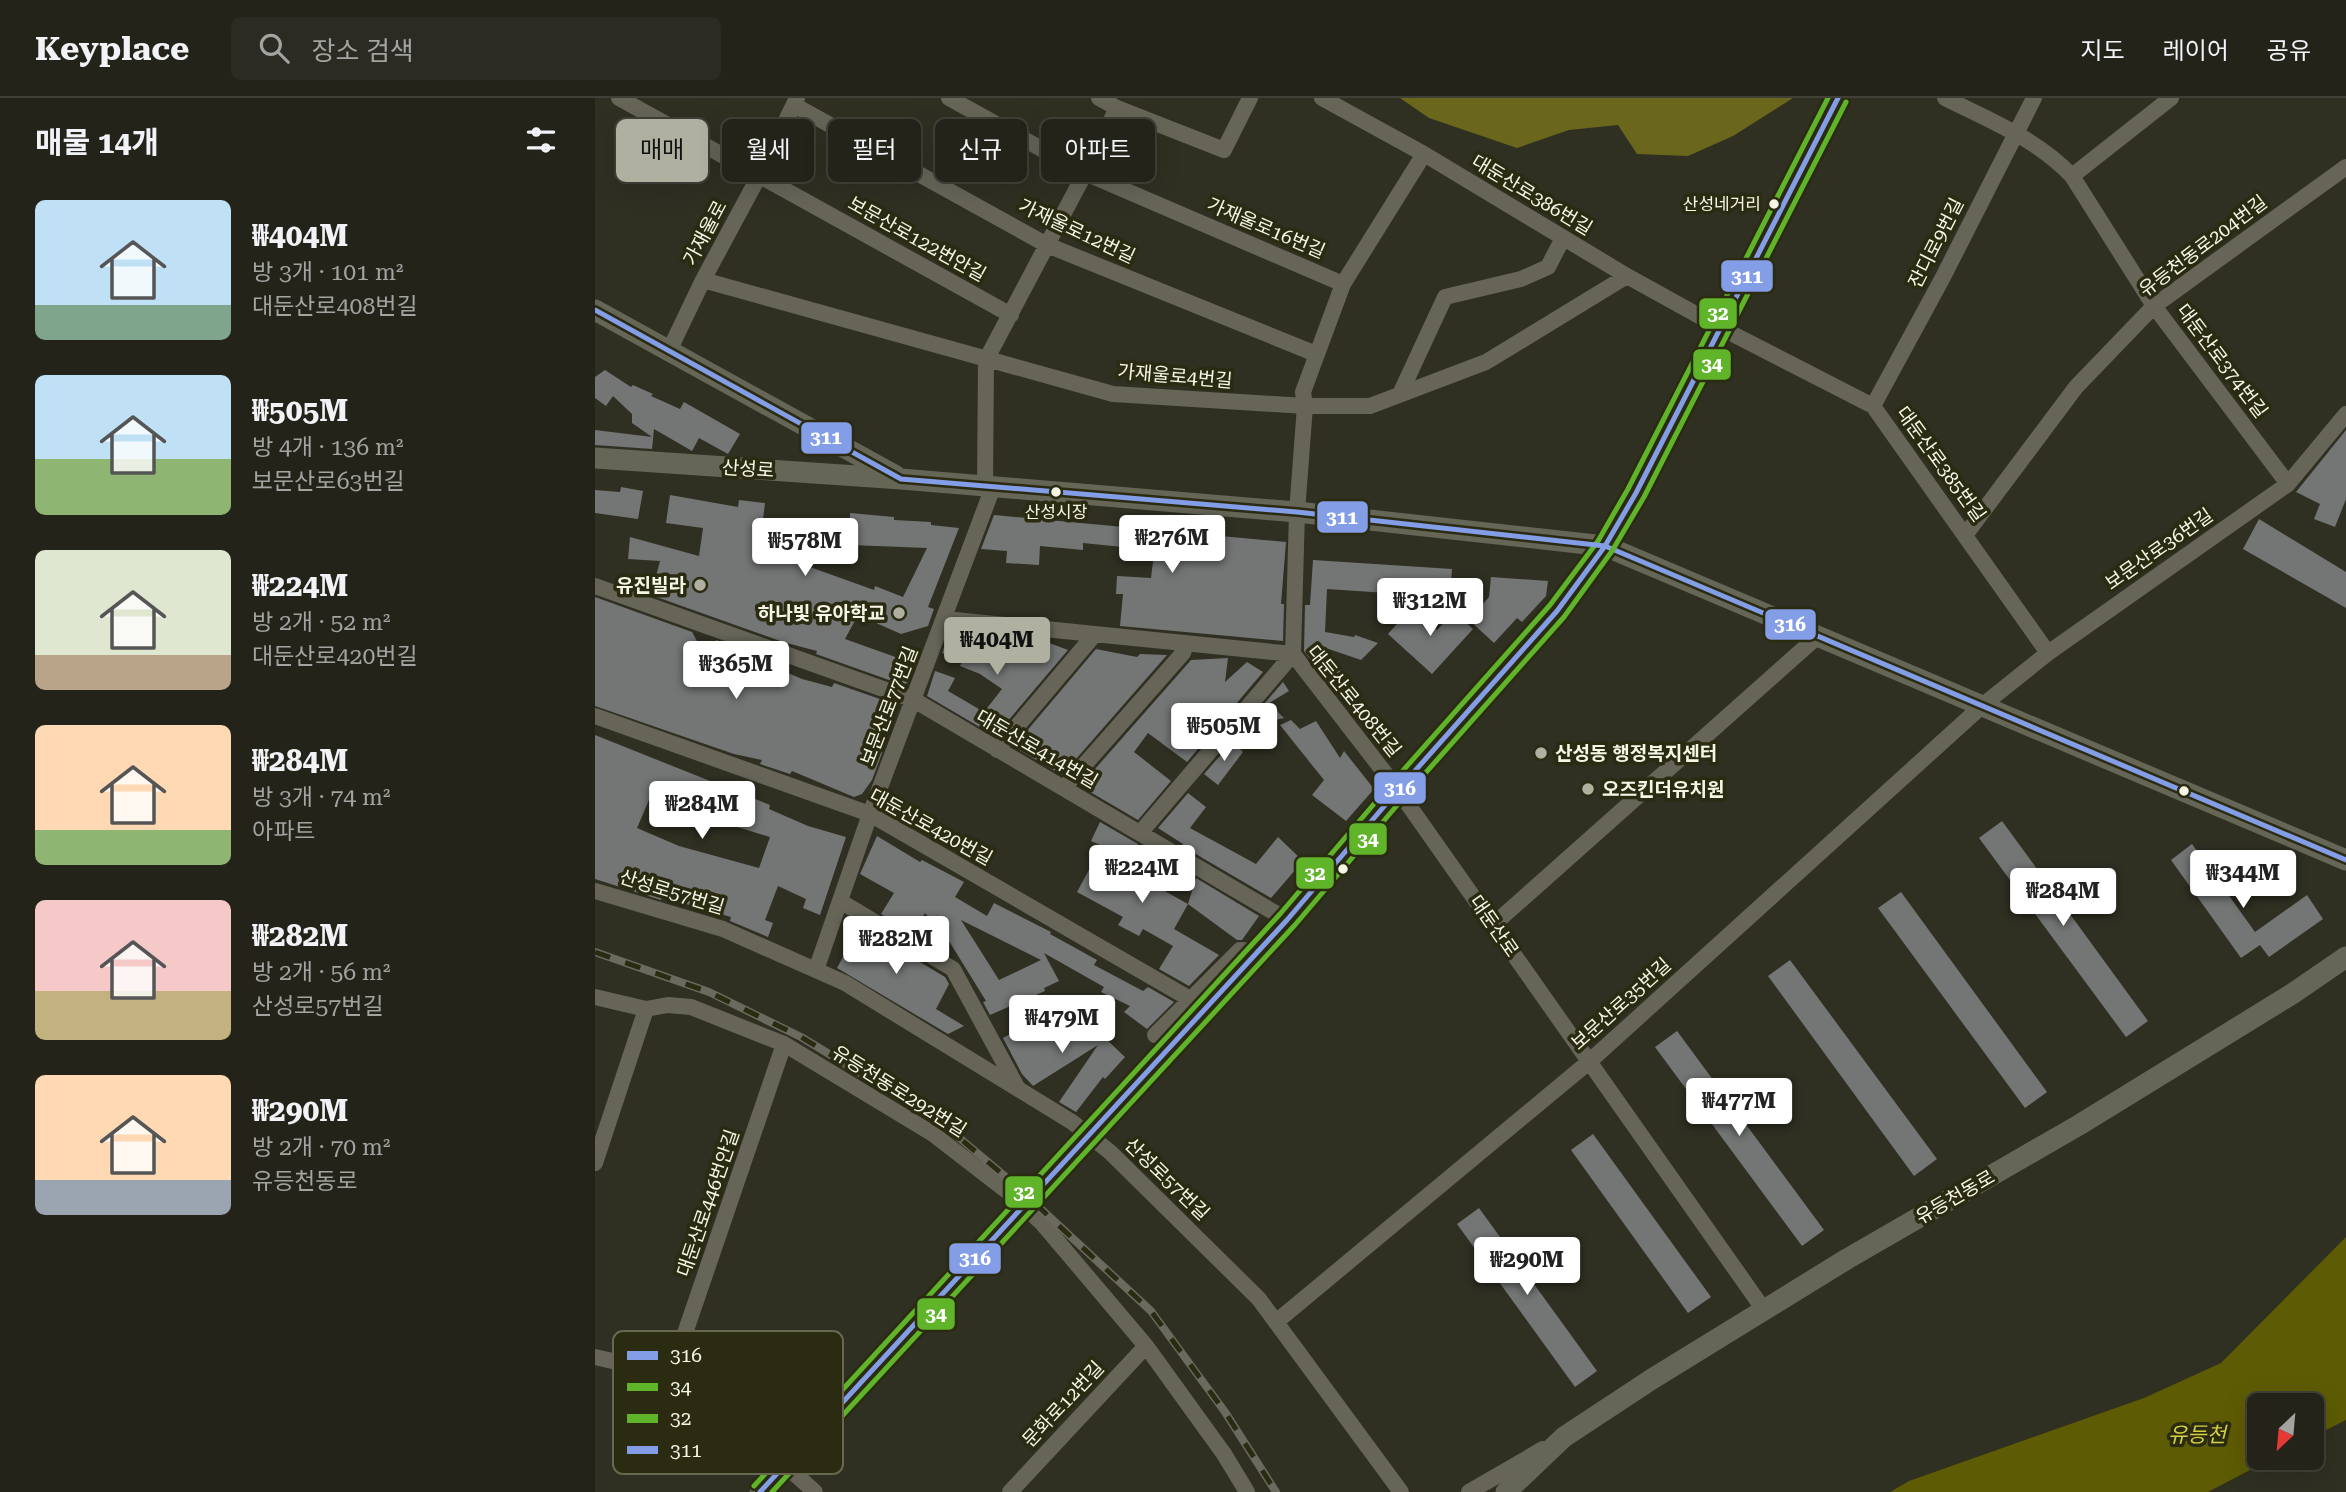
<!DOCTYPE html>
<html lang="ko">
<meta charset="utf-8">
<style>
body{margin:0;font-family:"Roboto Serif","Noto Sans KR",serif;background:#2b2b23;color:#f1f3f6;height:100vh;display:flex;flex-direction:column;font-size:26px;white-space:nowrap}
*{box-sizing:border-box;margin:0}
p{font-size:23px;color:#a3a4a2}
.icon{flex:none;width:38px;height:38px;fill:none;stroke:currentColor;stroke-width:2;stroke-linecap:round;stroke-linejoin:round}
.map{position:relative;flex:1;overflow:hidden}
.details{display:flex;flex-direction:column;background:#23231a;width:595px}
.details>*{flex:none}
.hud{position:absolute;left:21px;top:21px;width:665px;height:63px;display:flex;gap:14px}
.needle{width:46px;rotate:206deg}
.fabs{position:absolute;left:1652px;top:1295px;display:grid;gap:14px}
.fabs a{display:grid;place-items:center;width:77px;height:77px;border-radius:10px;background:#23231a;box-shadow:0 7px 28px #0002,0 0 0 2px #404039;font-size:35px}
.price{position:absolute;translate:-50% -60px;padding:0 16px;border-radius:7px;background:#fff;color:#222;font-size:23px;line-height:46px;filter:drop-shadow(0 2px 4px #0008)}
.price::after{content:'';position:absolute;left:50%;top:42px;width:21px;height:16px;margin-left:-10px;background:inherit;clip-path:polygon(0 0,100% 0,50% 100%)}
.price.active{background:#b0b0a1;color:#111}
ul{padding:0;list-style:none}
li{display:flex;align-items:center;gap:21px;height:175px;padding:0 35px}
li span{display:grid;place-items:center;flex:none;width:196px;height:140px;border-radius:10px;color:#555}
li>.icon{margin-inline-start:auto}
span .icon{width:84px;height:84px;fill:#fffc;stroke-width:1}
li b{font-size:30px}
h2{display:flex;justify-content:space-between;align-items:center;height:84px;padding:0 35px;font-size:30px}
.tag{padding:0 24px;border-radius:10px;background:#23231a;box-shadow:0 7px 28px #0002,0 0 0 2px #404039;font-size:24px;line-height:63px}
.tag.active{background:#b0b0a1;color:#111}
header{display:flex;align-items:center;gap:42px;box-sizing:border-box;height:98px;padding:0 35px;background:#23231a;border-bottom:2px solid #404039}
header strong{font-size:33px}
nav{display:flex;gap:38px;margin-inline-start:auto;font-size:24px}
.search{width:490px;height:63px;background:#2b2b23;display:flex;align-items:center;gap:18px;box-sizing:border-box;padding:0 24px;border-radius:10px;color:#a3a4a2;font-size:26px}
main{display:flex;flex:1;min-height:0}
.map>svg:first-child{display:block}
</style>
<header>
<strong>Keyplace</strong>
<div class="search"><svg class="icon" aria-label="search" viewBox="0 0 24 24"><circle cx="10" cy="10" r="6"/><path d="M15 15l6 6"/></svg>장소 검색</div>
<nav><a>지도</a><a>레이어</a><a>공유</a></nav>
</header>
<main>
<section class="details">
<h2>매물 14개<svg class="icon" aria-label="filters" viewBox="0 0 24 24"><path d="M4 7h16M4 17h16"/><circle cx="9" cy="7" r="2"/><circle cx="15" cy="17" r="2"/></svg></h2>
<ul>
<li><span style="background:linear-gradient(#bfe0f5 75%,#7fa58c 0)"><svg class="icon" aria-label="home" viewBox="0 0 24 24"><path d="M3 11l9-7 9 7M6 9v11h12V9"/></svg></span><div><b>₩404M</b><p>방 3개 · 101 m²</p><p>대둔산로408번길</p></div></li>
<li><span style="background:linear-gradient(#bfe0f5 60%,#8fb573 0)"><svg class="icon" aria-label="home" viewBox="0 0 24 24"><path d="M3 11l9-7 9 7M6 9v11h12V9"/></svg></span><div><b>₩505M</b><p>방 4개 · 136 m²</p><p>보문산로63번길</p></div></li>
<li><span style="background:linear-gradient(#dfe7d0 75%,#b9a48a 0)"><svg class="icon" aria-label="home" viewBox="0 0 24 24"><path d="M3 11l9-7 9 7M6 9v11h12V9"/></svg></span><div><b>₩224M</b><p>방 2개 · 52 m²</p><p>대둔산로420번길</p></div></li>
<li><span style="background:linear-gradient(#ffd9b3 75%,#8fb573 0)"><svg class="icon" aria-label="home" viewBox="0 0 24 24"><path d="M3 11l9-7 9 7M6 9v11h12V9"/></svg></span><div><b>₩284M</b><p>방 3개 · 74 m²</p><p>아파트</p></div></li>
<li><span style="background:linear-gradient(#f6c9c9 65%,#c2b280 0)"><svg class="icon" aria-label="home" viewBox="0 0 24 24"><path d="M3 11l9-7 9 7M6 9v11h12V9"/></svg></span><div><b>₩282M</b><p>방 2개 · 56 m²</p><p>산성로57번길</p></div></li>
<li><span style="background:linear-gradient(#ffd9b3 75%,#9aa5b1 0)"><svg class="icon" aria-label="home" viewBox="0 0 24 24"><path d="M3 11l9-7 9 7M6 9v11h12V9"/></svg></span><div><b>₩290M</b><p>방 2개 · 70 m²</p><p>유등천동로</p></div></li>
</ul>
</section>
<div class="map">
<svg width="1751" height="1394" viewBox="0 0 1751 1394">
<rect width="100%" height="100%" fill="#2f2f22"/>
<!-- forest -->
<path fill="#6a671d" d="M805,0H1198L1138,38L1093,58L1042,56L1023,27L974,32L922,50L834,20Z"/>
<!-- water -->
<path fill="#5d5b03" d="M1751,1139V1322L1717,1339V1307H1664V1360H1678L1613,1394H1295L1314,1383L1549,1300L1626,1265Z"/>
<!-- building -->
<path fill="#747676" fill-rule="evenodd" d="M10,272L36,289L38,287L58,296L56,298L85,311L89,304L145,336L133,356L104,340L97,353L59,331L57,351L0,347V332L57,339L37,325V316L18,298L11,308L0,300V279Z
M1751,332V401L1740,429L1719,421L1725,406L1701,394Z
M26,389L48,393L43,421L0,415V392L25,394Z
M75,397L143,409L144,402L170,405L165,446L206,451L208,435L229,437L228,424L255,421V415L299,419V422L336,424V427L364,430L333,509L339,511L333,528L306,536L263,517L250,541L320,566L312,585L308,587L221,556L222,553L188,544L56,497L65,463L33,461L35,439L104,458L108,430L71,425ZM256,438V447L332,450L308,499L280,488L279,492L201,464Z
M399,417L691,444L686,506H689L688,543L525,528L528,496H521L522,478L556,480L559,455L557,452L488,445V452L445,448L444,467L411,465L412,453L386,451Z
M1664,421L1751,474V510L1648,451Z
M718,462L857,471L856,486L823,484L822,497L732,491L730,534L759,539L760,537L783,545L766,562L722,547L748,576L735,587L709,553L710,507H715Z
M896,479L953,483L951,498L927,524L922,520L899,545L874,522L894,499Z
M0,499L97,534L114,565L121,542L179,563L177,568L207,581L237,589L239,585L302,607L285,645L290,647L277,682L267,696L259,699L197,673L195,676L165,666L167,662L139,656L0,608Z
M817,509L842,532L859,514L878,531L837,576L793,536Z
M415,538L426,539L446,547L449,543L473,552L400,638L332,598L340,573L360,580L353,593L389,614L407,591L385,576L365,568L367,564L347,555L351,544L359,541L394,546L395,543L410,554Z
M501,551L542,559L545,556L572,557L467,677L421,650L420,647Z
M633,560L630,584L652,564L668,574L592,664L553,635L539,654L576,683L543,722L485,688L596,562Z
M688,584L694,593L674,605L689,620L649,629Z
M696,622L705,631L721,623L745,660L749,653L779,691L751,723L717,697L729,682L685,627Z
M0,637L175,707L174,711L213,728L251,739L225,817L208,810L211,801L183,788L170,822L178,825L173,839L135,823L136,819L67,799L66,802L0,781ZM54,702L175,739L164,770L84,748L42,730Z
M638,643L648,654L623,687L609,676Z
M593,695L611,709L595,730L661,766L683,739L708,763L676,800L587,748L588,746L563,730Z
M1407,723L1553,923L1531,939L1384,740Z
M505,724L543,746L530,771L593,806L579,831L624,857L594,888L564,871L578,848L548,831L544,838L523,827L528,819L482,794L507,748L496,743Z
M282,738L325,764L327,762L369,784L360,799L392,818L399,805L456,834L455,836L502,862L499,867L548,893L553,889L579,904L552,931L529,914L535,908L506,894L509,889L449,855L464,883L449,890L450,893L395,917L388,904L391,903L354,843L350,845L340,819L336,822L330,815L318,835L286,816L299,795L265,776ZM366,822L446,862L404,882Z
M1597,746L1660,834L1712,797L1728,821L1674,859L1665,847L1646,860L1576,762Z
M601,780L664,818L647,842H642L593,806Z
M1306,794L1452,994L1430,1010L1283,810Z
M255,822L350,879L354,886L341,911L369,928L353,936L242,870L258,841L248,835Z
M1195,862L1342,1061L1319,1078L1173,878Z
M461,911L470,928L477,923L510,940L530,959L510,981L508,979L481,1014L464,1004L503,947L438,988L427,976L408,940Z
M1082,933L1229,1132L1207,1148L1060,949Z
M998,1036L1116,1199L1093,1215L976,1052Z
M884,1110L1002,1273L980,1289L862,1126Z"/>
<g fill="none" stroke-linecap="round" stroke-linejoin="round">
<!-- secondary-tunnel -->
<path stroke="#434336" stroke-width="21" stroke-dasharray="21 10" stroke-linecap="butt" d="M417,1121L504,1028"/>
<!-- street -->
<path stroke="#666558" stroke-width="16" d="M24,0L416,217
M354,0L490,75L748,186
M504,0L522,10L629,52L655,0
M727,0L829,56L1032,178L1126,230L1278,308L1453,555
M1350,0C1394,22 1442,41 1477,78L1559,208L1693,386
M199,7L452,147L721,256
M1477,78L1576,0
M108,182L518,296L710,308H775L891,264L1032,178
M74,253L108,182L164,78L202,0
M805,296L850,199L926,181L953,169L968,140
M1278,308L1347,181L1439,0
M390,388L391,262L490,75L522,10
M1371,436L1481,289L1559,208L1751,69
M0,488L319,602L692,822
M350,521L698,556L803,692L1169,1212
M0,618L275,716L595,901
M402,652L500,536
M469,690L588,555L591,545
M545,735L698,556L702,414L710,308L708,294L748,186L829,56
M0,793L128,831L250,885L477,1024L515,1054L664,1201L806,1394
M245,803L358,871L422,989
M898,827L1223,538
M221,872L275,716L398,389
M0,899L51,911L73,907L96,909L189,946L338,1036L413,1094L447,1125L551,1248L629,1356L652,1394
M560,937L645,852L664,853
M0,1065L51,911
M681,1224L995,963L1388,607L1453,555L1693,386L1751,316
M0,1259L76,1276L190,1367L220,1394
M76,1276L189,946
M415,1394L551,1248
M874,1394L948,1351"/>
<!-- secondary -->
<path stroke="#666657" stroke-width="21" d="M0,212L301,378
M0,360L306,381L702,414L1010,448L1751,762
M504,1028L692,822L803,692L962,513L1010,448L1041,395L1243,0
M165,1394L417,1121
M911,1394L969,1339L1057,1281L1252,1161L1484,1027L1697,896L1751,859"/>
<defs>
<path id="rail" d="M0,854L114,894L206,939L343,1022L418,1085L556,1213L630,1314L681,1394"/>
</defs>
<!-- rail casing -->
<use href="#rail" stroke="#6b6a5e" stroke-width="8"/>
<!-- rail -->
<use href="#rail" stroke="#2b2b12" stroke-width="5" stroke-dasharray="16" stroke-linecap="butt"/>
<defs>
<path id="bus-1" d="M1010,448L1751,762
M165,1394L692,822L803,692L962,513L1010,448"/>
<path id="bus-2" d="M177,1394L699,828L810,698L969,519L1017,453L1049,399L1251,4"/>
<path id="bus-3" d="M159,1388L685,816L796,686L955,507L1003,443L1033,391L1233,0"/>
<path id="bus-4" d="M0,212L306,381L702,414L1010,448
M1010,448L1041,395L1243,0"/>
</defs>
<!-- bus-1 casing -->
<use href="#bus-1" stroke="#2b2b12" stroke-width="10"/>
<!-- bus-2 casing -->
<use href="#bus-2" stroke="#2b2b12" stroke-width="10"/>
<!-- bus-3 casing -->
<use href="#bus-3" stroke="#2b2b12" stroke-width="10"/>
<!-- bus-4 casing -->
<use href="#bus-4" stroke="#2b2b12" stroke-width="10"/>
<!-- bus-1 -->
<use href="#bus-1" stroke="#839de6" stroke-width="5"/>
<!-- bus-2 -->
<use href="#bus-2" stroke="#5fb42a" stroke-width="5"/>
<!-- bus-3 -->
<use href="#bus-3" stroke="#5fb42a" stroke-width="5"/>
<!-- bus-4 -->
<use href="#bus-4" stroke="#839de6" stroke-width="5"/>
</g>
<!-- markers -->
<g fill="#f6f6e6" stroke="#2b2b12" stroke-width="2.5">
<circle cx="1179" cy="106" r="6"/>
<circle cx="461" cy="394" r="6"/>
<circle cx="1589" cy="693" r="6"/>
<circle cx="748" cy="771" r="6"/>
</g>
<g fill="#b0b0a1" stroke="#2b2b12" stroke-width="2.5">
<circle cx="105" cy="487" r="7"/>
<circle cx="304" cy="515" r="7"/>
<circle cx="946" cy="655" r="7"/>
<circle cx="993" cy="691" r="7"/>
</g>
<g text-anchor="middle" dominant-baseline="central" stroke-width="7" stroke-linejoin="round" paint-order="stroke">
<!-- bus labels -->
<g font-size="17" fill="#f6f6e6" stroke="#2b2b12" text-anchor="end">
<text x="1166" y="106">산성네거리</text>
<text x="461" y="414" text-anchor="middle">산성시장</text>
</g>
<!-- street labels -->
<g font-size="19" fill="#f6f6e6" stroke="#2b2b12">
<text transform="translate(937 97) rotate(31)">대둔산로386번길</text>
<text transform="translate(671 130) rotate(23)">가재울로16번길</text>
<text transform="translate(482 133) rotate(25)">가재울로12번길</text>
<text transform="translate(110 135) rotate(-62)">가재울로</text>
<text transform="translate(322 141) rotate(29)">보문산로122번안길</text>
<text transform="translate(1341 145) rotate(-63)">잔디로9번길</text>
<text transform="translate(1608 148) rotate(-37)">유등천동로204번길</text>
<text transform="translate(1627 263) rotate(53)">대둔산로374번길</text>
<text transform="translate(580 278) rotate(5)">가재울로4번길</text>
<text transform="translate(1346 366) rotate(54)">대둔산로385번길</text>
<text transform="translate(153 371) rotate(4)">산성로</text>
<text transform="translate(1564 451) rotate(-35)">보문산로36번길</text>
<text transform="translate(759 603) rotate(51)">대둔산로408번길</text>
<text transform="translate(294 608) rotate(-69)">보문산로77번길</text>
<text transform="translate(442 651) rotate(30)">대둔산로414번길</text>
<text transform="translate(336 729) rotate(29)">대둔산로420번길</text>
<text transform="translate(77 794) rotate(17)">산성로57번길</text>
<text transform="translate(899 828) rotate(55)">대둔산로</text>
<text transform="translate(1026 906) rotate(-42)">보문산로35번길</text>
<text transform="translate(304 993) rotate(32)">유등천동로292번길</text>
<text transform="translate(572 1081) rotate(44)">산성로57번길</text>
<text transform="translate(1360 1099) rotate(-30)">유등천동로</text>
<text transform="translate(113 1105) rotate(-71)">대둔산로446번안길</text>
<text transform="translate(468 1306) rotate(-47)">문화로12번길</text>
</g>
<!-- poi labels -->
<g font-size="19" font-weight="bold" fill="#f6f6e6" stroke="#2b2b12" text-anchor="end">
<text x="91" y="487">유진빌라</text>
<text x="290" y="515">하나빛 유아학교</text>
<text x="960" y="655" text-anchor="start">산성동 행정복지센터</text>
<text x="1007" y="691" text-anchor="start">오즈킨더유치원</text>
</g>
<!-- water labels -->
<g font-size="21" font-style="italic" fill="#d5d041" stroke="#2b2b12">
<text x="1602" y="1337">유등천</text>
</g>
</g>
<!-- legend -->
<rect x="18" y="1233" width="230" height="143" rx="10" fill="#2b2b12" stroke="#686852" stroke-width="2"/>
<rect x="32" y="1253" width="31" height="9" fill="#839de6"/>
<rect x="32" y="1285" width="31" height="8" fill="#5fb42a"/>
<rect x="32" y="1316" width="31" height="9" fill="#5fb42a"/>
<rect x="32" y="1348" width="31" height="8" fill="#839de6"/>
<g font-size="19" fill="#f6f6e6">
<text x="75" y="1264">316</text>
<text x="75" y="1296">34</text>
<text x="75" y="1327">32</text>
<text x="75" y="1359">311</text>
</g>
<g stroke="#2b2b12" stroke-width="2.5">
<rect x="1125" y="161" width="54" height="34" rx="7" fill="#839de6"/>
<rect x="1103" y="199" width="40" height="33" rx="7" fill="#5fb42a"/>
<rect x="1097" y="250" width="40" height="33" rx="7" fill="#5fb42a"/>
<rect x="205" y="323" width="53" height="34" rx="7" fill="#839de6"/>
<rect x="721" y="402" width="53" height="34" rx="7" fill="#839de6"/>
<rect x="1169" y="510" width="53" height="33" rx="7" fill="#839de6"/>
<rect x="778" y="673" width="54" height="34" rx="7" fill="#839de6"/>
<rect x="753" y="724" width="40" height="34" rx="7" fill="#5fb42a"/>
<rect x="700" y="758" width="40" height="34" rx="7" fill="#5fb42a"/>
<rect x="409" y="1077" width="40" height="34" rx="7" fill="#5fb42a"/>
<rect x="353" y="1144" width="54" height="33" rx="7" fill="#839de6"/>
<rect x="321" y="1199" width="40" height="34" rx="7" fill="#5fb42a"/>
</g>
<g font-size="19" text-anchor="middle" font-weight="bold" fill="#fff">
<text x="1152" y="185">311</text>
<text x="1123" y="222">32</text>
<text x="1117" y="273">34</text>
<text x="231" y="346">311</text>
<text x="747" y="426">311</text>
<text x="1195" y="533">316</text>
<text x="805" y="697">316</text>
<text x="773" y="748">34</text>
<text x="720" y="782">32</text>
<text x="429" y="1101">32</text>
<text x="380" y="1167">316</text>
<text x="341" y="1223">34</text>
</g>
</svg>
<div class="fabs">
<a><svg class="needle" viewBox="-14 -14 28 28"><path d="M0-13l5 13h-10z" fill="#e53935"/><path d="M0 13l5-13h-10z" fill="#a3a4a2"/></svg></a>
</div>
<b class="price" style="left:577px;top:477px">₩276M</b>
<b class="price" style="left:210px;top:480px">₩578M</b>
<b class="price" style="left:835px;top:540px">₩312M</b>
<b class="price active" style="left:402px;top:579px">₩404M</b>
<b class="price" style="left:141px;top:603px">₩365M</b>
<b class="price" style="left:629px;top:665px">₩505M</b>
<b class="price" style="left:107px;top:743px">₩284M</b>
<b class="price" style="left:547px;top:807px">₩224M</b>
<b class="price" style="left:1648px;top:812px">₩344M</b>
<b class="price" style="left:1468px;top:830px">₩284M</b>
<b class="price" style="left:301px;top:878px">₩282M</b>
<b class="price" style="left:467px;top:957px">₩479M</b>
<b class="price" style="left:1144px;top:1040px">₩477M</b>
<b class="price" style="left:932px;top:1199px">₩290M</b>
<div class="hud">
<a class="tag active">매매</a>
<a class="tag">월세</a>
<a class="tag">필터</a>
<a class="tag">신규</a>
<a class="tag">아파트</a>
</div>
</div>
</main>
